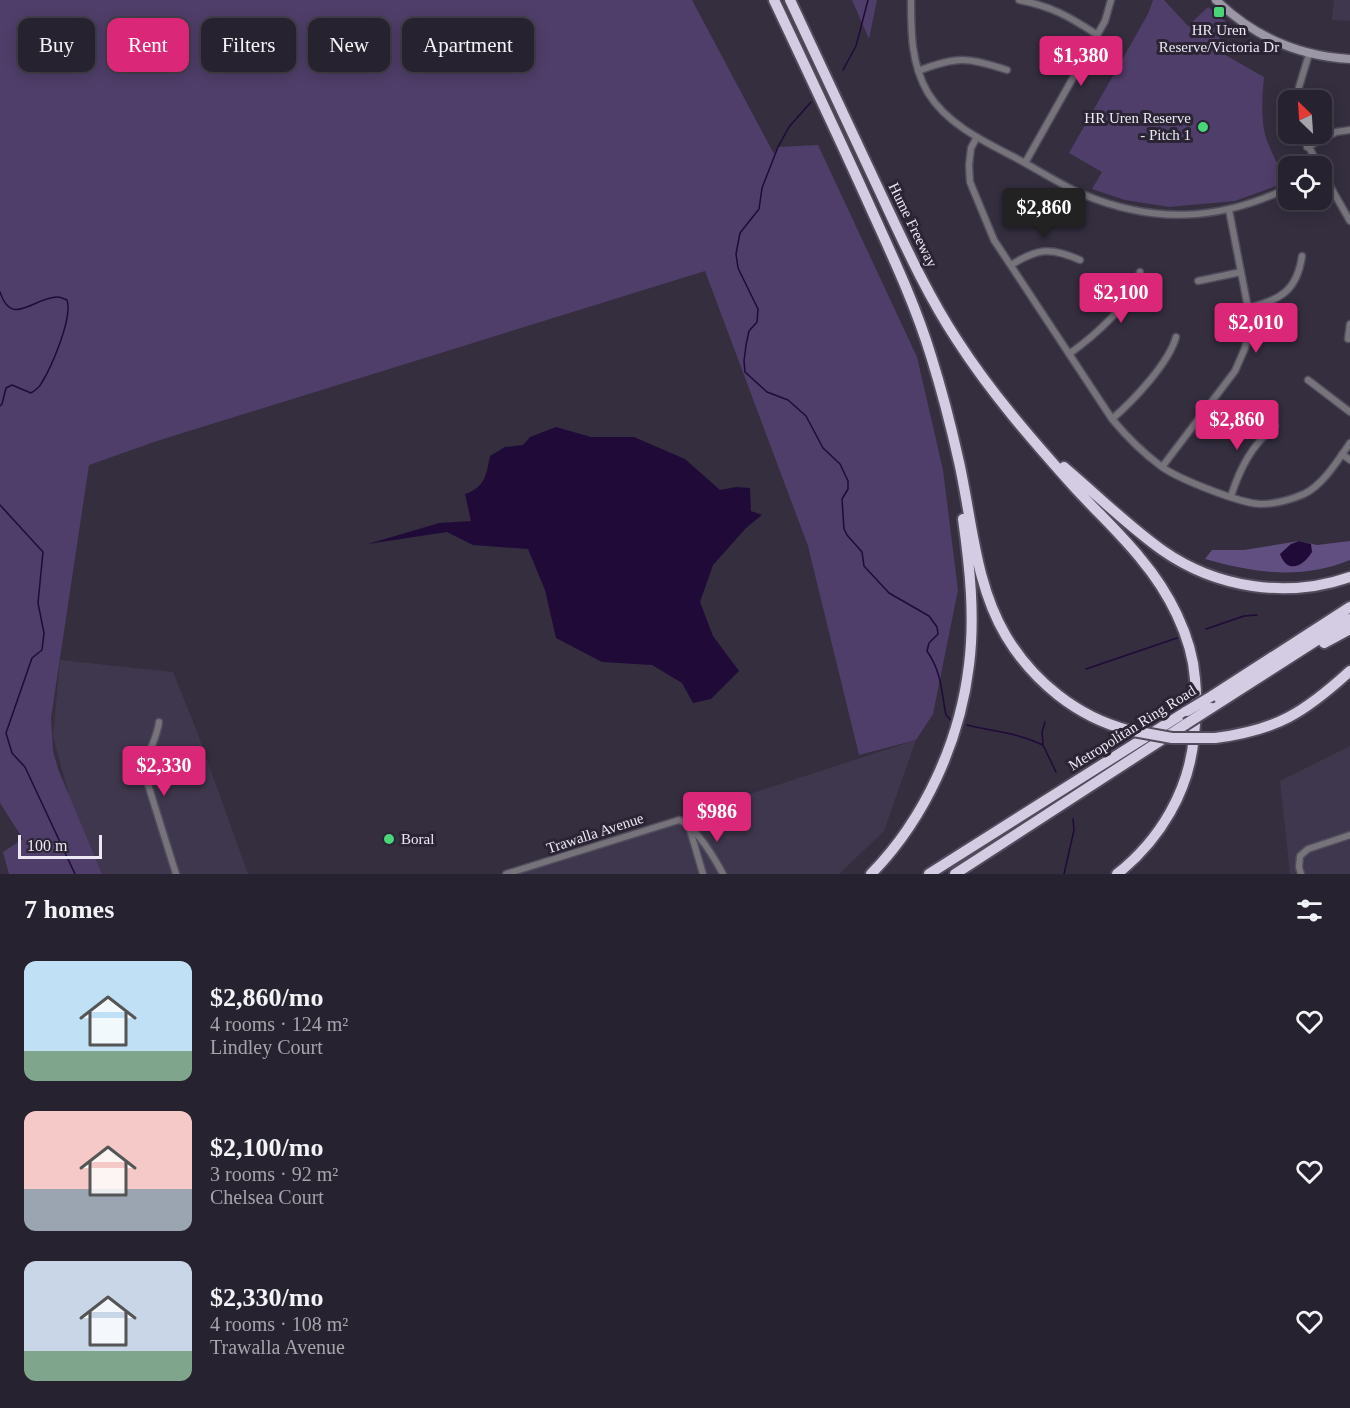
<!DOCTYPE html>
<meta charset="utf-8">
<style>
body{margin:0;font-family:Georgia,serif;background:#332f3b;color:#f1f3f6;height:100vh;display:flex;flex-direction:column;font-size:22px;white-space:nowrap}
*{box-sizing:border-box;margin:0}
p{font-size:20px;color:#a4a4aa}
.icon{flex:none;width:33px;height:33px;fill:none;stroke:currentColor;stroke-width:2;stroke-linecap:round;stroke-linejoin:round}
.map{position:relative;height:874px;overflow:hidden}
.details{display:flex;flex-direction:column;background:#27222f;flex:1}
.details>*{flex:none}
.hud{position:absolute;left:18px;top:18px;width:600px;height:54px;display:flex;gap:12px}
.needle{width:39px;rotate:335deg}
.fabs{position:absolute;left:1278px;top:90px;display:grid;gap:12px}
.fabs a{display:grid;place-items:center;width:54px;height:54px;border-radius:12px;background:#27222f;box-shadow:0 3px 15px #0003,0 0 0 2px #433f4b;font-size:30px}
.scale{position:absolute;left:18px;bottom:15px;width:84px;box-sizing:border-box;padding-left:6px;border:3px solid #ece8f3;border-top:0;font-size:16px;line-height:21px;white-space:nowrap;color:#ece8f3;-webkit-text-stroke:4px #2a2434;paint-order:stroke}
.price{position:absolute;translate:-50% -51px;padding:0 14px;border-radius:6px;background:#db2777;color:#fff;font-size:20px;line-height:39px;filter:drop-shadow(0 2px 3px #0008)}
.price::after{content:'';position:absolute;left:50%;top:36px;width:18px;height:14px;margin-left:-9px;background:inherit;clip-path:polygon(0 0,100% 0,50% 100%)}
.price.selected{background:#222;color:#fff}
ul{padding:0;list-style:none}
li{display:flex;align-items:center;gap:18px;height:150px;padding:0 24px}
li span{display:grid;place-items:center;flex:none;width:168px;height:120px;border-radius:12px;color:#555}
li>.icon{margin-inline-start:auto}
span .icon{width:72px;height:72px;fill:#fffc;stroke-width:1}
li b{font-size:26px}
h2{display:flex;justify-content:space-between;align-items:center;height:72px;padding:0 24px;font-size:26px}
.pill{padding:0 21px;border-radius:12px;background:#27222f;box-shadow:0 3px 15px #0003,0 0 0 2px #433f4b;font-size:21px;line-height:54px}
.pill.selected{background:#db2777;color:#fff}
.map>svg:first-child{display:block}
</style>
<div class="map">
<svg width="1350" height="874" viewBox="0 0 1350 874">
<rect width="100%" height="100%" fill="#342e3f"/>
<!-- built -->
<path fill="#3f374d" d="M1334,0H1350V21L1332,20Z
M60,660L173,672L196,729L248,874H102L72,806L53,737Z
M916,740L884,831L839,874H503Z
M1350,746V874H1290L1280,781Z"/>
<!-- green -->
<path fill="#4f3e69" d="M0,0H692L774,154L778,147L818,145L917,357L943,470L958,590L933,714L916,740L859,755L808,546L705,271L157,441L89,465L51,718L53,751L58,769L102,874H9L3,852L23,839L0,803Z
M852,0H877L869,39Z
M1153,0H1164L1188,26L1208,7L1230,25L1213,48L1264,77C1262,98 1260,123 1268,143C1273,156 1280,169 1287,182L1235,201L1169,207L1125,200L1092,189L1102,172L1069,153L1148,14Z"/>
<!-- forest -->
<path fill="#624f82" d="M1299,541L1317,545L1350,541V560C1302,580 1254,573 1205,559L1212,550H1244Z"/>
<!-- water -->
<path fill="#200b38" d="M556,427L591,437H634L685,459L720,490L736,487L750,488L751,511L762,515L746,528L713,565L700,602L713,636L739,671L711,699L693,703L682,683L652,665L602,662L556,638L545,590L528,549L473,545L447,532L368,544L439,523L471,521L465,494C485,487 486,476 490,456L505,447L523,445L530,437Z
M1299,541L1311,544L1312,552C1303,567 1287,574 1280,554L1291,544Z"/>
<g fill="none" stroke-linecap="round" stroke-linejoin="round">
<!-- stream -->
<path stroke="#200b38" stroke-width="1.5" d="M843,70L856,46L868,0
M811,102L789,127L778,147L762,188L759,209L740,233L736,254L738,268L758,309L757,322L749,331L746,345L744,361L745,372L767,392L788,400L806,416L823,448L840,464L848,481V489L842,499L844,529L847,535L862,552L864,566L889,593L929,616L937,627L938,634L929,643L927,651C942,673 941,690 946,715L952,721
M0,292C12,329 35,296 58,297C61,297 64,299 67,300C73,318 51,368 41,384C39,388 34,391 31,393L12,385L6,388L2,404L0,406
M0,505L43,552L38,603L44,633L42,650L32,658L6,733L12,753L25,767L75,874
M1206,629L1244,616L1257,615
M1086,669L1177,638
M967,725C995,732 1015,732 1043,745L1056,772
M1043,744L1042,732L1045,722
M1064,874L1074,830L1073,819"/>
<defs>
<path id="street" d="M911,0C911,32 911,64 928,93C947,124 983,141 1014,157C1037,169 1059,184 1082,194C1154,224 1219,221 1288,188
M1019,0C1051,6 1070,17 1096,34
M918,71C957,56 967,57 1007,70
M1298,100L1299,87L1309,54
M1302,134L1319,166
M977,137L971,148L969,165L970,182L994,240L1112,419C1127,437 1143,453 1162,467C1179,479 1239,503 1260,504C1275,504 1290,500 1304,494C1323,485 1338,460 1350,443
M1307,147L1336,132L1350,130
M1025,163L1105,21L1111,0
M1322,172L1350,221
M1011,265C1038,248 1051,247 1080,260
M1198,281L1241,272
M1248,308C1280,300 1297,291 1302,256
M1348,339L1350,324
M1069,354C1093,337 1135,301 1140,272
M1308,380L1350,412
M1112,419C1133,401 1169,363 1176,337
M1342,454L1350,460
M1162,467L1235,371L1245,348L1249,330L1248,308L1229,210
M1231,496C1240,468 1252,445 1275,426
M159,722C157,740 144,757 145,775L176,874
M690,830L703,874
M506,874L679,820C695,825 715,859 723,874
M1301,874L1299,867L1300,856L1308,849L1350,835"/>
<path id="secondary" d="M1216,0C1253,36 1298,56 1350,59"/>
<path id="highway" d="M774,0C809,74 844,148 877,222C897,266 917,310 931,356C942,391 951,426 959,462C972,520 975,584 1006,636C1033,681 1077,717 1128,730
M790,0C820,63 849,127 879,190C903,241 926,293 957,340C991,393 1033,441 1075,488C1097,512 1121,534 1141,559C1168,591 1192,636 1195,679C1197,697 1196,716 1194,735C1190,790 1160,840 1117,874
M1064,467C1096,494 1127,525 1162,550C1216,588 1287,599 1350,577
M1324,643L1350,629
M1212,696L1350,607
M1211,708L1350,619
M1215,738C1277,730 1304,713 1350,671
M871,874C925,819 960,741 969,665C975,617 970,568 963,519
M929,874L1187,711
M955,874L1186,724"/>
</defs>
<!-- street casing -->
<use href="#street" stroke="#514c5c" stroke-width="9"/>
<!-- secondary casing -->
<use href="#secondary" stroke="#514c5c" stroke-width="11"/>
<!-- highway casing -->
<use href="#highway" stroke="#514c5c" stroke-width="14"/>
<!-- street -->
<use href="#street" stroke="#76737b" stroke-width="6"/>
<!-- secondary -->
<use href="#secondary" stroke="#9c97a5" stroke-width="8"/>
<!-- highway -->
<use href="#highway" stroke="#d4cce2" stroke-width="10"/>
<defs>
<path id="highway-bridge" d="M1187,711L1212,696
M1186,724L1211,708
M1128,730L1172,738H1215"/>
</defs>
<!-- highway-bridge casing -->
<use href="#highway-bridge" stroke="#514c5c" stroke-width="14" stroke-linecap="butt"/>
<!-- highway-bridge -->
<use href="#highway-bridge" stroke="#d4cce2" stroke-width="10"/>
</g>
<!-- markers -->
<g fill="#47d779" stroke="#2a2434" stroke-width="2">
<rect x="1213" y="6" width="12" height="12" rx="3"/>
<circle cx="1203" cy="127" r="6"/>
<circle cx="389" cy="839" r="6"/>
</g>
<g text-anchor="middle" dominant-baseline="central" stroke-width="6" stroke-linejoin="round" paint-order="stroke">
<!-- poi labels -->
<g font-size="15" fill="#ece8f3" stroke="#2a2434">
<text x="1219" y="30">HR Uren<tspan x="1219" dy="17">Reserve/Victoria Dr</tspan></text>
<text x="1191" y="118" text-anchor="end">HR Uren Reserve<tspan x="1191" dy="17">- Pitch 1</tspan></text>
<text x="401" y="839" text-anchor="start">Boral</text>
</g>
<!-- street labels -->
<g font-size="15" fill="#ece8f3" stroke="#2a2434">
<text transform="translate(913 225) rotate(64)">Hume Freeway</text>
<text transform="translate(1132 728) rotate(-32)">Metropolitan Ring Road</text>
<text transform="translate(595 833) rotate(-18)">Trawalla Avenue</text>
</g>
</g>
</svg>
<div class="fabs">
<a><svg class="needle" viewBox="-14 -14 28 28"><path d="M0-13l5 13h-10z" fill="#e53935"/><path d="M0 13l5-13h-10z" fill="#a4a4aa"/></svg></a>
<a><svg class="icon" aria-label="locate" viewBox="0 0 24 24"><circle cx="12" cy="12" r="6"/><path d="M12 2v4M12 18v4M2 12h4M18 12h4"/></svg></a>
</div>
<div class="scale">100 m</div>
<b class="price" style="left:1081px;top:87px">$1,380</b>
<b class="price selected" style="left:1044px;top:239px">$2,860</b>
<b class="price" style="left:1121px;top:324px">$2,100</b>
<b class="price" style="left:1256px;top:354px">$2,010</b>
<b class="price" style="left:1237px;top:451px">$2,860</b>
<b class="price" style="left:164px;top:797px">$2,330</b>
<b class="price" style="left:717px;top:843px">$986</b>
<div class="hud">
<a class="pill">Buy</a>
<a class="pill selected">Rent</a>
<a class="pill">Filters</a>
<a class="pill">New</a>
<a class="pill">Apartment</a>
</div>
</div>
<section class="details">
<h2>7 homes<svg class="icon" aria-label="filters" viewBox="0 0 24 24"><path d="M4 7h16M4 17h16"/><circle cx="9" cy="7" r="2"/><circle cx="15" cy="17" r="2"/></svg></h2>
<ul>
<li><span style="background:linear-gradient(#bfe0f5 75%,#7fa58c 0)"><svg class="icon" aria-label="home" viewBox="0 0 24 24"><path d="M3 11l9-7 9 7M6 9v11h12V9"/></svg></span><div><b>$2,860/mo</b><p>4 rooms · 124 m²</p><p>Lindley Court</p></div><svg class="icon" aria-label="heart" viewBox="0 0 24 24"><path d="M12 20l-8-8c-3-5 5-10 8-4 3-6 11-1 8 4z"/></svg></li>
<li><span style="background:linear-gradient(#f6c9c9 65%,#9aa5b1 0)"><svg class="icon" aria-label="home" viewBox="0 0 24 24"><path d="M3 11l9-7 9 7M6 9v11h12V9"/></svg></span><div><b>$2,100/mo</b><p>3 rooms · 92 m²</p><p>Chelsea Court</p></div><svg class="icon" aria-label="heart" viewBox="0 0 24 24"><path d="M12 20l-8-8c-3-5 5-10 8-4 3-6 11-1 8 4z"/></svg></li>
<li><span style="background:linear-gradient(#c9d6e8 75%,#7fa58c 0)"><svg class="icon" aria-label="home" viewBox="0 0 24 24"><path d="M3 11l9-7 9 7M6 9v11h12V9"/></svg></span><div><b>$2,330/mo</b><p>4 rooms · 108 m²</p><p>Trawalla Avenue</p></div><svg class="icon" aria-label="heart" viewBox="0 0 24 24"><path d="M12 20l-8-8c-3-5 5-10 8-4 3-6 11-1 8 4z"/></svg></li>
</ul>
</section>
